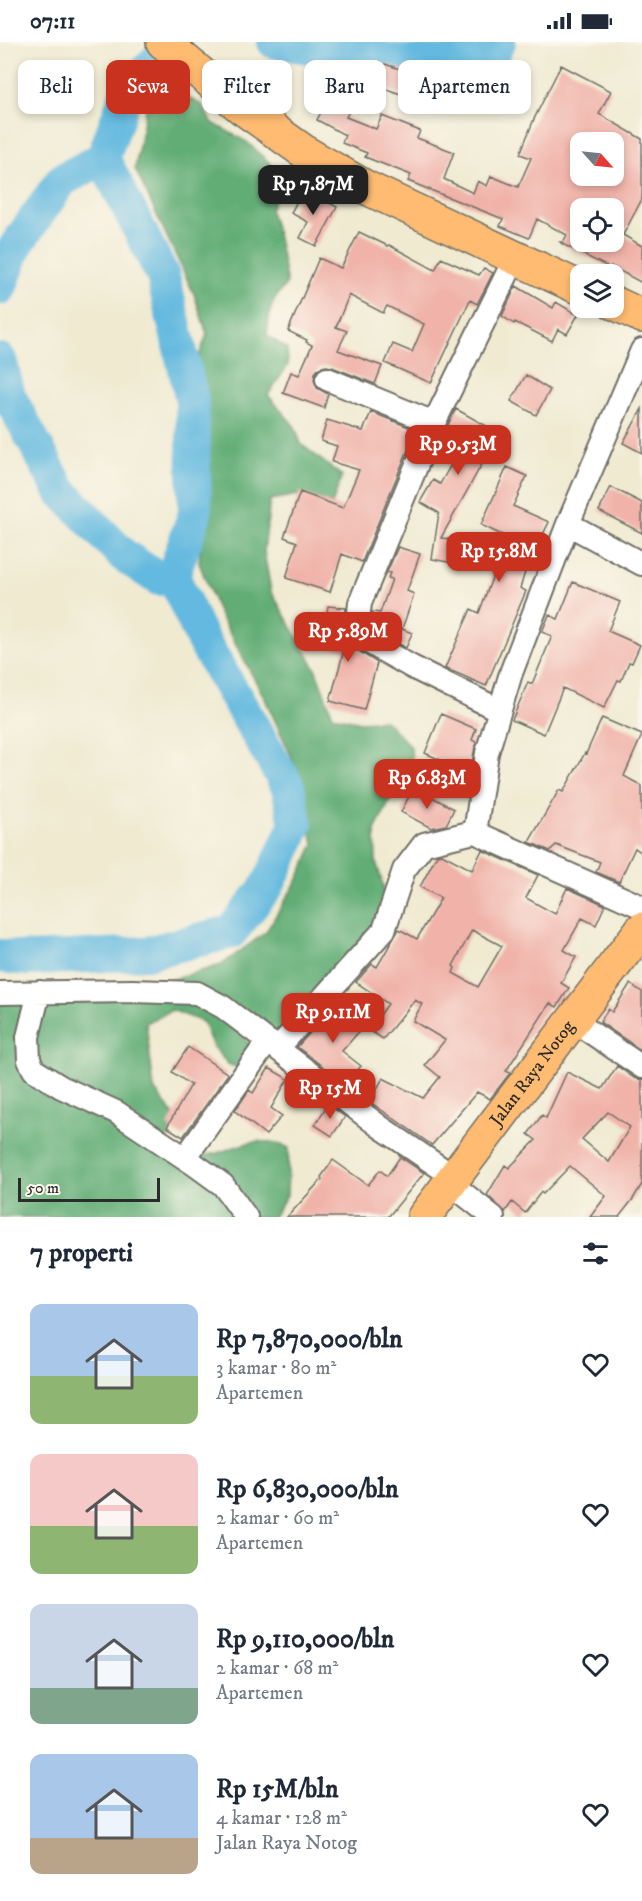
<!DOCTYPE html>
<html lang="id">
<meta charset="utf-8">
<style>
body{margin:0;font-family:"IM FELL DW Pica",serif;background:#f6f6f7;color:#1f2937;height:100vh;display:flex;flex-direction:column;font-size:22px;white-space:nowrap}
*{box-sizing:border-box;margin:0}
p{font-size:20px;color:#747a83}
.icon{flex:none;width:33px;height:33px;fill:none;stroke:currentColor;stroke-width:2;stroke-linecap:round;stroke-linejoin:round}
.map{position:relative;height:1175px;overflow:hidden}
.details{display:flex;flex-direction:column;background:#fff;flex:1}
.details>*{flex:none}
.banner{position:absolute;left:18px;top:18px;width:606px;height:54px;display:flex;gap:12px}
.needle{width:39px;rotate:117deg}
.fabs{position:absolute;left:570px;top:90px;display:grid;gap:12px}
.fabs a{display:grid;place-items:center;width:54px;height:54px;border-radius:12px;background:#fff;box-shadow:0 3px 9px #0003;font-size:30px}
.scale{position:absolute;left:18px;bottom:15px;width:142px;box-sizing:border-box;padding-left:6px;border:3px solid #2b2b2b;border-top:0;font-size:16px;line-height:21px;white-space:nowrap;color:#2b2b2b;-webkit-text-stroke:4px #fbf7ec;paint-order:stroke}
.price{position:absolute;translate:-50% -51px;padding:0 14px;border-radius:12px;background:#c8321e;color:#fff;font-size:20px;line-height:39px;filter:drop-shadow(0 2px 3px #0008)}
.price::after{content:'';position:absolute;left:50%;top:36px;width:18px;height:14px;margin-left:-9px;background:inherit;clip-path:polygon(0 0,100% 0,50% 100%)}
.price.selected{background:#222;color:#fff}
ul{padding:0;list-style:none}
li{display:flex;align-items:center;gap:18px;height:150px;padding:0 30px}
li span{display:grid;place-items:center;flex:none;width:168px;height:120px;border-radius:12px;color:#555}
li>.icon{margin-inline-start:auto}
span .icon{width:72px;height:72px;fill:#fffc;stroke-width:1}
li b{font-size:26px}
h2{display:flex;justify-content:space-between;align-items:center;height:72px;padding:0 30px;font-size:26px}
.tag{padding:0 21px;border-radius:12px;background:#fff;box-shadow:0 3px 9px #0003;font-size:21px;line-height:54px}
.tag.selected{background:#c8321e;color:#fff}
.status{display:flex;justify-content:space-between;align-items:center;height:42px;padding:0 30px;background:#fff;direction:ltr}
.status svg{height:16px;fill:currentColor}
.map>svg:first-child{display:block}
</style>
<div class="status"><b>07:11</b><svg viewBox="0 0 49 12"><path d="M0 12V9h3v3zM5 12V6h3v6zM10 12V3h3v9zM15 12V0h3v12zM26 1h20v11H26zM47 4h2v5h-2z"/></svg></div>
<div class="map">
<svg width="642" height="1175" viewBox="0 0 642 1175">
<rect width="100%" height="100%" fill="#fbf7ec"/>
<filter id="ink" filterUnits="userSpaceOnUse"><feTurbulence type="fractalNoise" baseFrequency=".0167" numOctaves="2"/><feDisplacementMap in="SourceGraphic" scale="12" xChannelSelector="R" yChannelSelector="G"/><feConvolveMatrix kernelMatrix="1 2 1 2 8 2 1 2 1" color-interpolation-filters="sRGB"/></filter>
<filter id="wash" filterUnits="userSpaceOnUse"><feTurbulence type="fractalNoise" baseFrequency=".008" numOctaves="4" result="noise"/><feDisplacementMap in="SourceGraphic" scale="24" xChannelSelector="R" yChannelSelector="G"/><feGaussianBlur stdDeviation="1.35" result="paint"/><feColorMatrix in="noise" values="0 0 0 0 0 0 0 0 0 0 0 0 0 0 0 0 0 1.4 0 .05"/><feComposite in="paint" operator="in"/></filter>
<g filter="url(#wash)">
<rect width="100%" height="100%" fill="#f0ead1"/>
<!-- forest -->
<path fill="#62ad76" stroke="#466c50" stroke-width="1.5" d="M174,48L202,63L211,80L247,100L272,123L278,148L270,168L279,200L287,242C270,259 269,270 267,293L287,307L288,323L268,353L295,385L301,402L342,434L332,462L304,452L270,458L264,510L271,549L315,626L333,674L361,680L385,678L411,705L413,734L390,759L375,788L376,819L385,850L384,888L278,1006L216,973L235,987L264,1016L253,1031L228,1022L213,1005L203,980L172,968L146,981L154,1047L173,1072L165,1108C174,1110 184,1113 193,1114C232,1115 247,1087 289,1106L287,1153L273,1175H0V949L93,961L221,923L266,890L298,837L314,802L292,716L264,655L218,570L199,521L204,470L202,366L198,317L207,292L194,252L135,127L147,60Z"/>
<g fill="none" stroke-linecap="round" stroke-linejoin="round">
<!-- river -->
<path stroke="#63b9df" stroke-width="34" d="M274,0L407,20L453,21L495,8L499,0
M0,246L15,205L62,138L103,116
M0,318L9,354L60,448L123,513L159,537L173,534
M0,914L30,917L147,911L231,890L268,843L296,782L288,745L202,597L173,534L195,471L192,358L163,234L103,116L128,47L175,0"/>
</g>
<g id="blocks">
<!-- building -->
<path fill="#f0b2a9" fill-rule="evenodd" d="M385,22L426,36L419,58L377,44Z
M561,23L611,49L599,72L642,97V157L623,193L642,204V241L611,224L610,226L562,202L560,200H563L567,193L537,177L529,196L500,184L503,177L408,139L411,133L365,115L367,111L342,101L345,93L317,78L326,61L334,65L339,57L353,62L346,75L376,87L382,74L420,89L417,96L454,110L444,137L473,151L478,139L487,144L491,134L518,145L531,116L520,112L534,77ZM580,100H614V134H580ZM580,166H614V200H580Z
M303,147L337,165L316,204L300,196L308,180L291,171Z
M359,190L388,204L389,203L435,228L441,216L479,233L484,226L493,231L477,262L470,258L431,341L385,321L393,302L412,310L424,282L387,264L383,271L349,253L336,285L347,289L338,308L382,324L375,342L332,325L326,324L319,326L315,331L314,338L317,346L328,352L324,366L283,351L291,330L299,333L312,303L306,300L307,298L288,289L319,216L341,226Z
M516,244L553,266L556,260L578,273L567,292L558,287L552,299L515,280L514,282L502,274Z
M526,333L550,348L536,373L511,359Z
M456,367L499,391L441,496L457,498L453,521L432,517L439,471L420,460L433,438L440,442L457,412L451,409L453,404L446,400L450,392L445,389Z
M642,367V411L623,401Z
M371,370L416,388L362,520L342,512L330,550L286,536L297,500L284,495L300,450L343,466L359,428L332,420L337,404L321,399L327,378L363,389Z
M507,425L527,434L513,464L549,480L532,515L530,514L520,546L526,549L486,644L445,626L471,567L479,571L492,536L504,494L481,483Z
M611,445L642,461V491L599,469Z
M398,505L420,512L407,549L414,552L402,587L412,591L406,606L373,587L372,579L373,570L380,571L392,537L388,536L390,531L387,530Z
M573,540L620,560L608,589L640,603L632,621L629,620L621,639L618,638L604,666L563,646L544,692L512,678L528,640L532,642L552,594L542,590L549,573L558,577Z
M328,564L346,566L345,581L350,603L377,621L364,668L330,659L344,608L322,604Z
M441,672L476,687L472,698L476,700L470,731L425,711Z
M602,676L642,693L624,734L642,744V811L635,806L619,840L596,830L600,820L556,803L550,809L529,800L559,748L563,750L585,711L586,712Z
M414,745L454,767L446,783L431,786L401,770Z
M482,808L538,833L526,856L555,872L567,846L605,863L596,883L582,876L564,908L576,915L561,941L569,946L557,965L550,961L506,1029L510,1031L490,1057L477,1050L432,1103L370,1060L383,1036L423,1056L440,1035L425,1023L445,998L413,979L422,962L415,958L383,997L369,988L388,962L356,940L372,922L377,925L399,887L417,897L441,856L420,845L437,813L442,812L472,828ZM472,888L502,904L478,945L453,931L455,926L453,924Z
M630,942L642,950V1009L600,980L608,967L612,970Z
M336,962L363,985L342,1009L361,1024L346,1042L297,1005Z
M188,1005L228,1032L183,1095L167,1085L191,1043L172,1030Z
M617,1024L634,1036L642,1038V1142L633,1157L619,1175H590L606,1154L570,1124L543,1152L541,1150L525,1171L512,1160L505,1170L487,1153L505,1123L509,1126L536,1098L528,1092L542,1073L546,1076L567,1030L602,1047ZM608,1070L630,1085L609,1120L582,1097Z
M269,1026L288,1037L271,1066L282,1074L266,1093L235,1069L249,1048L253,1051Z
M328,1062L345,1075L332,1094L315,1083Z
M400,1115L424,1131L388,1175H287L322,1137L321,1135L333,1118L368,1143L380,1128L387,1134Z"/>
</g>
</g>
<g filter="url(#ink)">
<use href="#blocks" fill-opacity="0" stroke="#706e65" stroke-width="1.5"/>
<g fill="none" stroke-linecap="round" stroke-linejoin="round">
<defs>
<path id="minor" d="M642,308L568,482L511,631L487,711L476,784L481,793L642,865
M327,337L434,381
M568,482L642,522
M499,668L412,625L361,596L358,579L360,561L434,381L515,216
M39,950L28,995L29,1018L34,1028L61,1045L116,1070L194,1122L223,1143L246,1175
M0,951L132,949L197,951L223,965L379,1084L454,1135
M574,979L642,1025
M278,1006L384,888L404,828L424,802L478,789
M185,1116L268,999
M450,1141L493,1175"/>
<g id="highway">
<path d="M163,0L241,65L306,111L367,146L580,246"/>
<path d="M614,261L642,274"/>
<path id="s1" d="M424,1175L642,887"/>
</g>
</defs>
<!-- minor casing -->
<use href="#minor" stroke="#706e65" stroke-width="26"/>
<!-- highway casing -->
<use href="#highway" stroke="#706e65" stroke-width="36"/>
<!-- minor -->
<use href="#minor" stroke="#fff" stroke-width="22"/>
<!-- highway -->
<use href="#highway" stroke="#ffbb71" stroke-width="33"/>
</g>
</g>
<g text-anchor="middle" dominant-baseline="central" stroke-width="4.5" stroke-linejoin="round" paint-order="stroke">
<!-- street labels -->
<g font-size="18" fill="#2b2b2b" stroke="#fbf7ec">
<text stroke="none"><textPath href="#s1" startOffset="180">Jalan Raya Notog</textPath></text>
</g>
</g>
</svg>
<div class="fabs">
<a><svg class="needle" viewBox="-14 -14 28 28"><path d="M0-13l5 13h-10z" fill="#e53935"/><path d="M0 13l5-13h-10z" fill="#747a83"/></svg></a>
<a><svg class="icon" aria-label="locate" viewBox="0 0 24 24"><circle cx="12" cy="12" r="6"/><path d="M12 2v4M12 18v4M2 12h4M18 12h4"/></svg></a>
<a><svg class="icon" aria-label="layers" viewBox="0 0 24 24"><path d="M12 4l9 5-9 5-9-5zM3 14l9 5 9-5"/></svg></a>
</div>
<div class="scale">50 m</div>
<b class="price selected" style="left:313px;top:174px">Rp 7.87M</b>
<b class="price" style="left:458px;top:434px">Rp 9.53M</b>
<b class="price" style="left:499px;top:541px">Rp 15.8M</b>
<b class="price" style="left:348px;top:621px">Rp 5.89M</b>
<b class="price" style="left:427px;top:768px">Rp 6.83M</b>
<b class="price" style="left:333px;top:1002px">Rp 9.11M</b>
<b class="price" style="left:330px;top:1078px">Rp 15M</b>
<div class="banner">
<a class="tag">Beli</a>
<a class="tag selected">Sewa</a>
<a class="tag">Filter</a>
<a class="tag">Baru</a>
<a class="tag">Apartemen</a>
</div>
</div>
<section class="details">
<h2>7 properti<svg class="icon" aria-label="filters" viewBox="0 0 24 24"><path d="M4 7h16M4 17h16"/><circle cx="9" cy="7" r="2"/><circle cx="15" cy="17" r="2"/></svg></h2>
<ul>
<li><span style="background:linear-gradient(#a9c7e8 60%,#8fb573 0)"><svg class="icon" aria-label="home" viewBox="0 0 24 24"><path d="M3 11l9-7 9 7M6 9v11h12V9"/></svg></span><div><b>Rp 7,870,000/bln</b><p>3 kamar · 80 m²</p><p>Apartemen</p></div><svg class="icon" aria-label="heart" viewBox="0 0 24 24"><path d="M12 20l-8-8c-3-5 5-10 8-4 3-6 11-1 8 4z"/></svg></li>
<li><span style="background:linear-gradient(#f6c9c9 60%,#8fb573 0)"><svg class="icon" aria-label="home" viewBox="0 0 24 24"><path d="M3 11l9-7 9 7M6 9v11h12V9"/></svg></span><div><b>Rp 6,830,000/bln</b><p>2 kamar · 60 m²</p><p>Apartemen</p></div><svg class="icon" aria-label="heart" viewBox="0 0 24 24"><path d="M12 20l-8-8c-3-5 5-10 8-4 3-6 11-1 8 4z"/></svg></li>
<li><span style="background:linear-gradient(#c9d6e8 70%,#7fa58c 0)"><svg class="icon" aria-label="home" viewBox="0 0 24 24"><path d="M3 11l9-7 9 7M6 9v11h12V9"/></svg></span><div><b>Rp 9,110,000/bln</b><p>2 kamar · 68 m²</p><p>Apartemen</p></div><svg class="icon" aria-label="heart" viewBox="0 0 24 24"><path d="M12 20l-8-8c-3-5 5-10 8-4 3-6 11-1 8 4z"/></svg></li>
<li><span style="background:linear-gradient(#a9c7e8 70%,#b9a48a 0)"><svg class="icon" aria-label="home" viewBox="0 0 24 24"><path d="M3 11l9-7 9 7M6 9v11h12V9"/></svg></span><div><b>Rp 15M/bln</b><p>4 kamar · 128 m²</p><p>Jalan Raya Notog</p></div><svg class="icon" aria-label="heart" viewBox="0 0 24 24"><path d="M12 20l-8-8c-3-5 5-10 8-4 3-6 11-1 8 4z"/></svg></li>
</ul>
</section>
